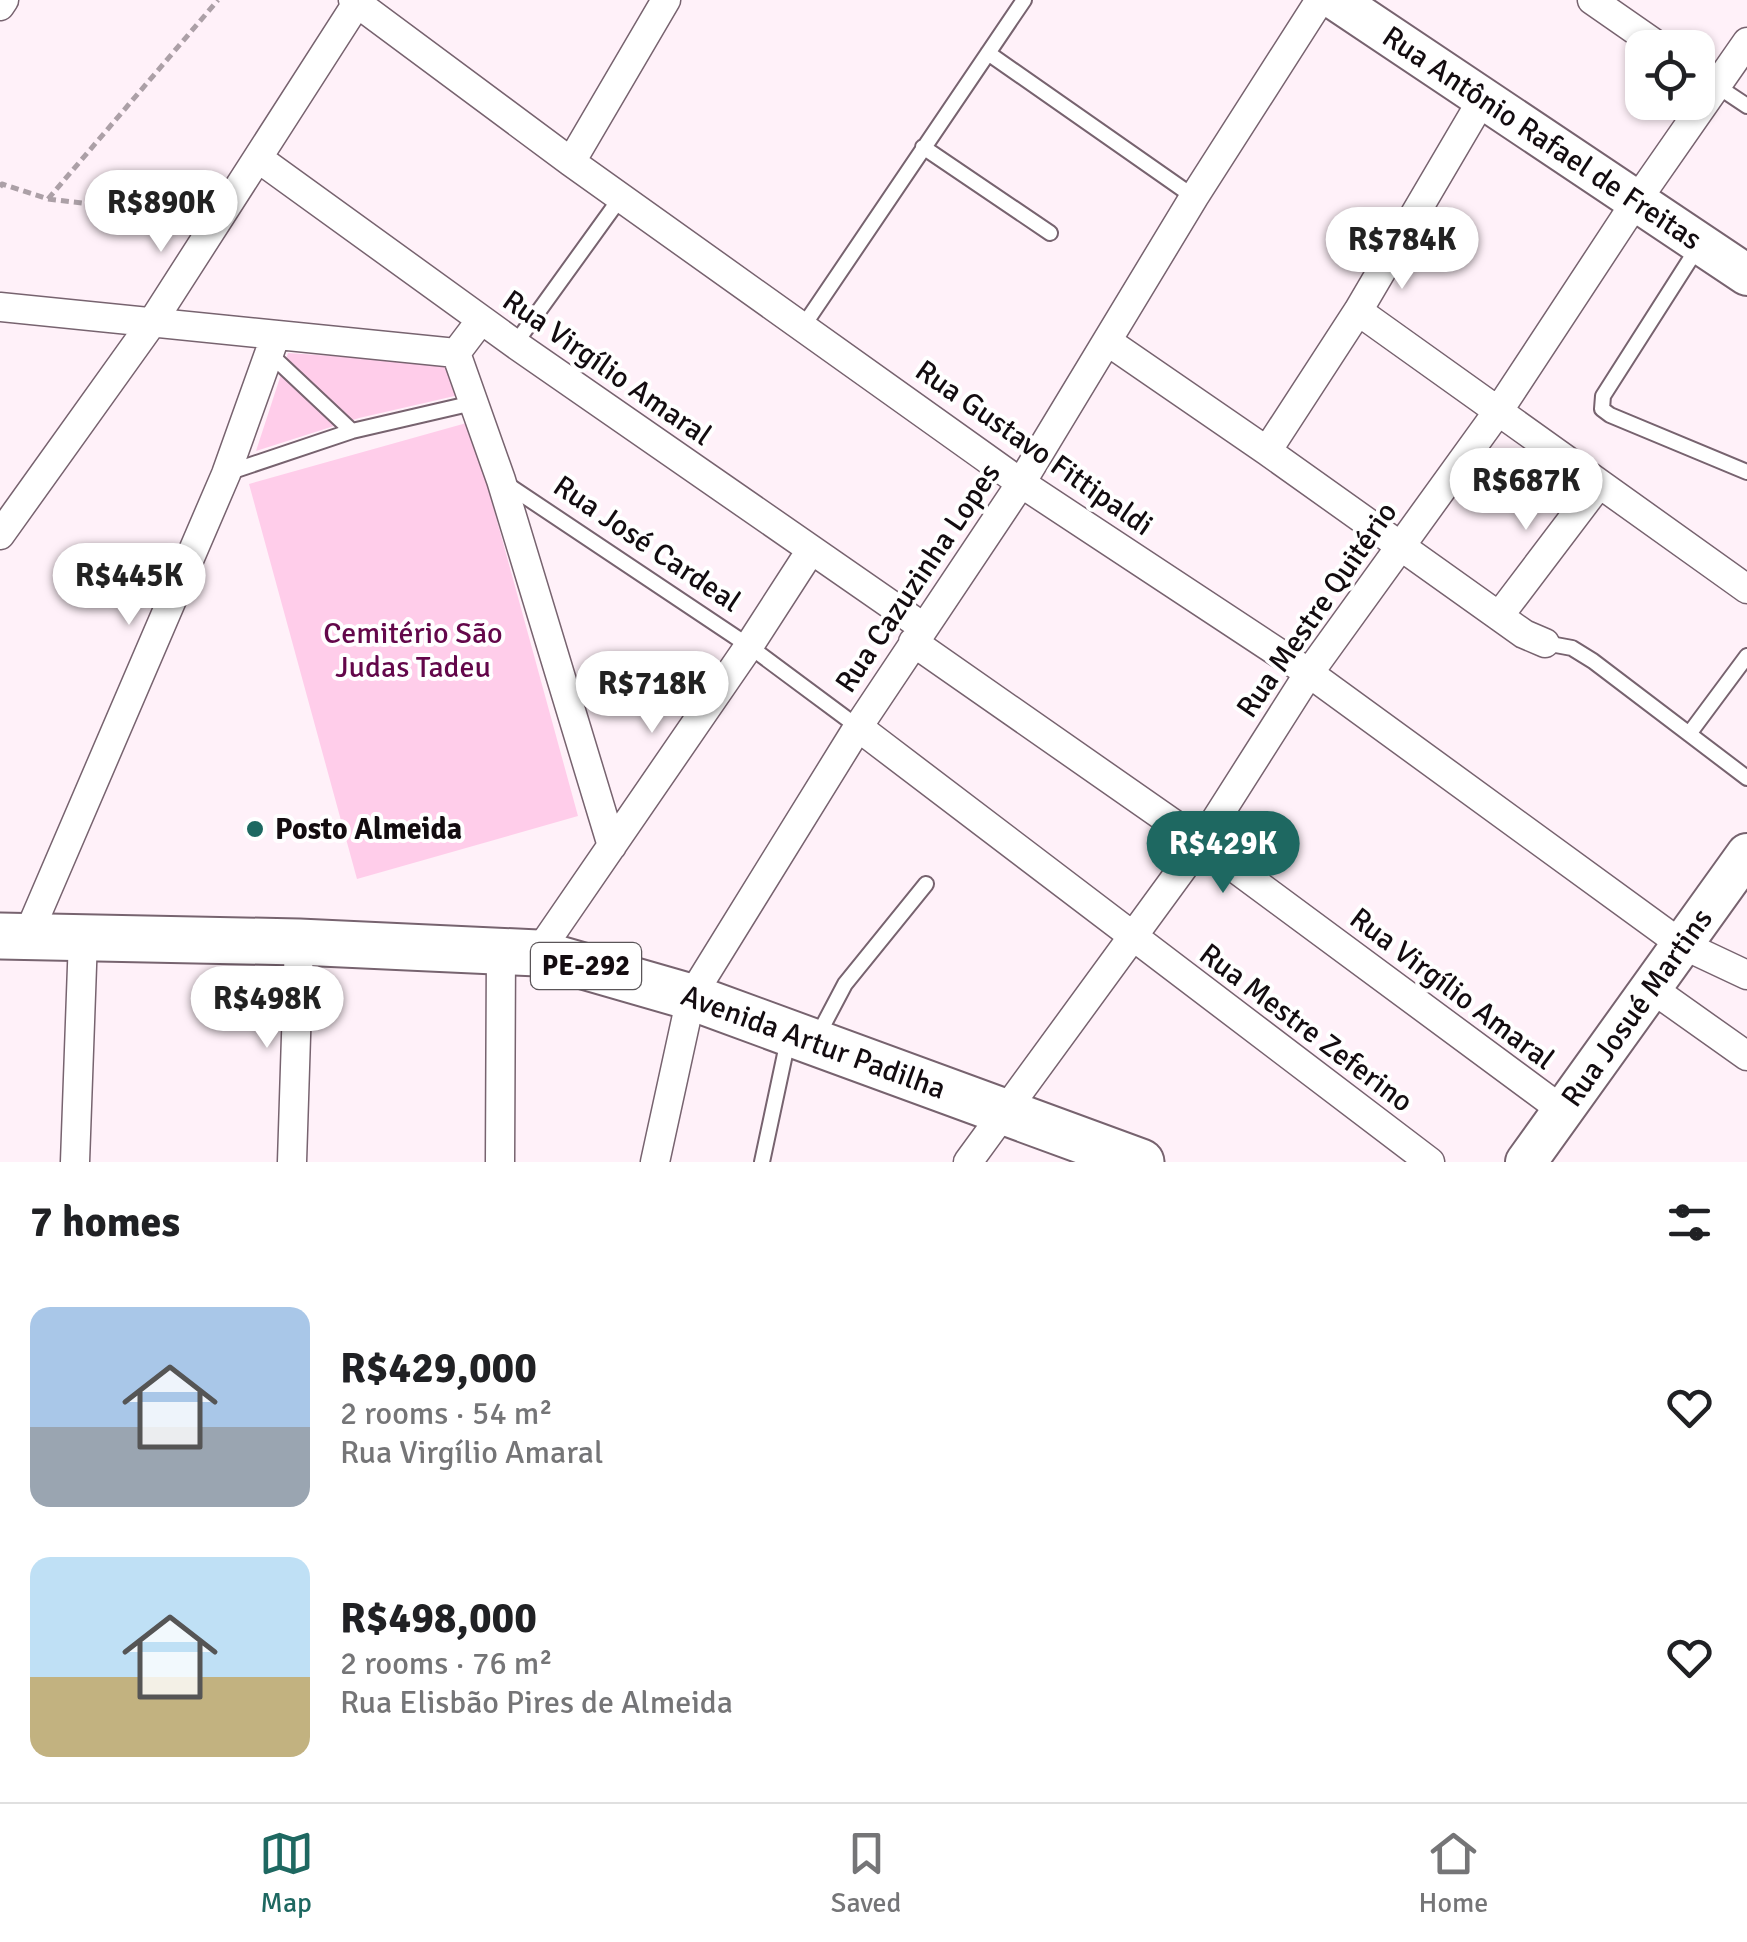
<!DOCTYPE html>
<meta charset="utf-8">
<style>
body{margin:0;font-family:Signika,sans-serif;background:#f2f2f2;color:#202124;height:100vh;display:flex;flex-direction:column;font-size:38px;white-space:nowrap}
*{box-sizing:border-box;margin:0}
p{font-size:32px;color:#757577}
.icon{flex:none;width:55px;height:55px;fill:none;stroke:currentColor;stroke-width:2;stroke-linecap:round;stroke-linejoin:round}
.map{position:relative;height:1162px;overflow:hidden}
.panel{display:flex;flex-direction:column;background:#fff;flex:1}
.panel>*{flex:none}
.tools{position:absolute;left:1625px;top:30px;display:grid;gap:20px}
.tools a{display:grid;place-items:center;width:90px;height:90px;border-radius:20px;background:#fff;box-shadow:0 2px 8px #0004;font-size:50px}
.price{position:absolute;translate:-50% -85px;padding:0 22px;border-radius:35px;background:#fff;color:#222;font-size:32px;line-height:65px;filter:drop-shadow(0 2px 5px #0008)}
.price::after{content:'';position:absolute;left:50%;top:60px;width:30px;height:22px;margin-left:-15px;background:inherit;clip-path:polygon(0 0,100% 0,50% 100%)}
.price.on{background:#1e6861;color:#fff}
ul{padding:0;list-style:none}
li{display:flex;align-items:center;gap:30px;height:250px;padding:0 30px}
li span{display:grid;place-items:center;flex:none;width:280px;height:200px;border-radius:20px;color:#555}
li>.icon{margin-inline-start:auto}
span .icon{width:120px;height:120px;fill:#fffc;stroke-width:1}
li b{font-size:42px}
h2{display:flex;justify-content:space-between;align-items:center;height:120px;padding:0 30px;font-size:42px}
.dock{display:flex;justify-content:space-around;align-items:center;height:140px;border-top:2px solid #e0e0e0;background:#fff;font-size:28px;color:#757577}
.dock a{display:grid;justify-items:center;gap:5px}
.dock .on{color:#1e6861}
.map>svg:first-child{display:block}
</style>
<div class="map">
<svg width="1747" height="1162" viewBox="0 0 1747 1162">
<rect width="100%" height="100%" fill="#fff1f9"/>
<!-- green -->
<path fill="#ffcdea" d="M288,353L449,364L459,395L359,418L256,451Z
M470,422L578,816L357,879L249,484Z"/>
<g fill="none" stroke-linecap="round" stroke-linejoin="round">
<defs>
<path id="lane" d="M988,53L1194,197
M1717,86L1747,106
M923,147L1050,233
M1698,247L1603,396L1602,409L1610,415L1747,472
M804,325L1024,0
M515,344L621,197
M270,354L352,431L473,403
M227,473L352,431
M505,483L749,646L858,727
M1545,643L1572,648L1593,661L1747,778
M1689,734L1747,656
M816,1039L845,984L926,884
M762,1162L788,1040"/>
<path id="street" d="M353,0L571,162L1021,483L1309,673L1681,944L1747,975
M1592,0L1661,48
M0,6L4,0
M258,158L515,344L923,627
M571,162L666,0
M0,307L456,353L481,320
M1358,311L1747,589
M1107,341L1267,451L1524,634L1545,643
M456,353L501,480L612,846
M1267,451L1358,311L1482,100
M0,535L151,324L359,0
M1499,616L1599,484
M913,642L1201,843L1562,1110
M858,727L1430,1162
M27,937L226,474L275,337
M538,953L749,646L811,550
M1651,988L1747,1056
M75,1162L83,938
M292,1162L299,942
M500,1162L501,949
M655,1162L691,997L858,727L1021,483L1194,197L1320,0
M968,1162L1201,843L1309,673L1499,410L1637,200L1747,42"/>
<g id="secondary">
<path id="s1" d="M1336,0L1747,275"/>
<path id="s2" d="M1526,1162L1747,854"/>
</g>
<g id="primary">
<path id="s3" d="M0,936L299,942L538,953L691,997L1141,1162"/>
</g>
</defs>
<!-- lane casing -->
<use href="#lane" stroke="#77636f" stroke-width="18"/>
<!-- street casing -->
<use href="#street" stroke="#77636f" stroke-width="31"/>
<!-- secondary casing -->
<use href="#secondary" stroke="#77636f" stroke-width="44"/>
<!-- primary casing -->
<use href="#primary" stroke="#77636f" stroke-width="49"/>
<!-- path -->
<path stroke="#aca0a7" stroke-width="5" stroke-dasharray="8 5" stroke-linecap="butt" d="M0,187L2,184L48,199L190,216
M48,199L218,0"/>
<!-- lane -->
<use href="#lane" stroke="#fff" stroke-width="14"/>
<!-- street -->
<use href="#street" stroke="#fff" stroke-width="28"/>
<!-- secondary -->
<use href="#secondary" stroke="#fff" stroke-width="40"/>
<!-- primary -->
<use href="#primary" stroke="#fff" stroke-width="45"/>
</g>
<!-- markers -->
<circle fill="#1e6861" stroke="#fff" stroke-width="4" cx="255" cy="829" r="10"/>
<g text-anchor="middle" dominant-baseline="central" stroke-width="8" stroke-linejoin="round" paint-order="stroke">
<!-- shield labels -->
<rect fill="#fff" stroke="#5a5558" stroke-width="2.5" x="531" y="943" width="110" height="46" rx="8"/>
<g font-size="28" font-weight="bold" fill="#130c10">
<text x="586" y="966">PE-292</text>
</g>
<!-- street labels -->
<g font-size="30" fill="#130c10" stroke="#fff">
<text stroke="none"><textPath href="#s1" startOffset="248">Rua Antônio Rafael de Freitas</textPath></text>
<text transform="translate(607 368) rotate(35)">Rua Virgílio Amaral</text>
<text transform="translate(1034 448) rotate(35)">Rua Gustavo Fittipaldi</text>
<text transform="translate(647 544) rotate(34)">Rua José Cardeal</text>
<text transform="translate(918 578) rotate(-56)">Rua Cazuzinha Lopes</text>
<text transform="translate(1317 610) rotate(-55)">Rua Mestre Quitério</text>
<text transform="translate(1452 989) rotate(37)">Rua Virgílio Amaral</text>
<text stroke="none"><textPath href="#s2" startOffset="190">Rua Josué Martins</textPath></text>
<text transform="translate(1306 1028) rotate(37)">Rua Mestre Zeferino</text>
<text stroke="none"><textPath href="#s3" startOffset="828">Avenida Artur Padilha</textPath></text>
</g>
<!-- park labels -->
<g font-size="30" fill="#63074a" stroke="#fff">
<text x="413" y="633">Cemitério São<tspan x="413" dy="34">Judas Tadeu</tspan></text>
</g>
<!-- poi labels -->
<g font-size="30" font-weight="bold" fill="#130c10" stroke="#fff" text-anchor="start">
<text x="275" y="829">Posto Almeida</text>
</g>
</g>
</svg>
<div class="tools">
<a><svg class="icon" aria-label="locate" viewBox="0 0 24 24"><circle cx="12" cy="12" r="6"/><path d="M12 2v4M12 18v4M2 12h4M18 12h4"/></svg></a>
</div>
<b class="price" style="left:161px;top:255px">R$890K</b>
<b class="price" style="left:1402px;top:292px">R$784K</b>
<b class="price" style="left:1526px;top:533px">R$687K</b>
<b class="price" style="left:129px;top:628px">R$445K</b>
<b class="price" style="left:652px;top:736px">R$718K</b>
<b class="price on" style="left:1223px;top:896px">R$429K</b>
<b class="price" style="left:267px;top:1051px">R$498K</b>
</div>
<section class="panel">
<h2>7 homes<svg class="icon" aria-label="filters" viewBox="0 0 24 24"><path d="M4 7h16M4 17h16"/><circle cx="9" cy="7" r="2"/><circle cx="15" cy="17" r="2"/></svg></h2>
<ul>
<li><span style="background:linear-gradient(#a9c7e8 60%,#9aa5b1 0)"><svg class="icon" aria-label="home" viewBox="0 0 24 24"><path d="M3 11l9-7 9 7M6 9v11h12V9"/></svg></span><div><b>R$429,000</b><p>2 rooms · 54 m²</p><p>Rua Virgílio Amaral</p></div><svg class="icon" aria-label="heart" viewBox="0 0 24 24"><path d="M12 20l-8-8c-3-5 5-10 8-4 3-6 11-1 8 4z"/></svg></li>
<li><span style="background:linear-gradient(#bfe0f5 60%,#c2b280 0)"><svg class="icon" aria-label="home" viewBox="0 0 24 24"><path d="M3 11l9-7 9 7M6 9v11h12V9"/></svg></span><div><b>R$498,000</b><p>2 rooms · 76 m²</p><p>Rua Elisbão Pires de Almeida</p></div><svg class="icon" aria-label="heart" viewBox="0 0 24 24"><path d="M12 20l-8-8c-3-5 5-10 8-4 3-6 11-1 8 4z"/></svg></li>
</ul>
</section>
<nav class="dock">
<a class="on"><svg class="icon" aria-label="map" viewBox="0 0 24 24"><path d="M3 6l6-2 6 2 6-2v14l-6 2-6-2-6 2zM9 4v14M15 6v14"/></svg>Map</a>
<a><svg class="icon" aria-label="saved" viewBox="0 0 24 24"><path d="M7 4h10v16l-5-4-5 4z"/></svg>Saved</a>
<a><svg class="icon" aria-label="home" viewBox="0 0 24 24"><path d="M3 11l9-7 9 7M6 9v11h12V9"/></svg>Home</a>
</nav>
